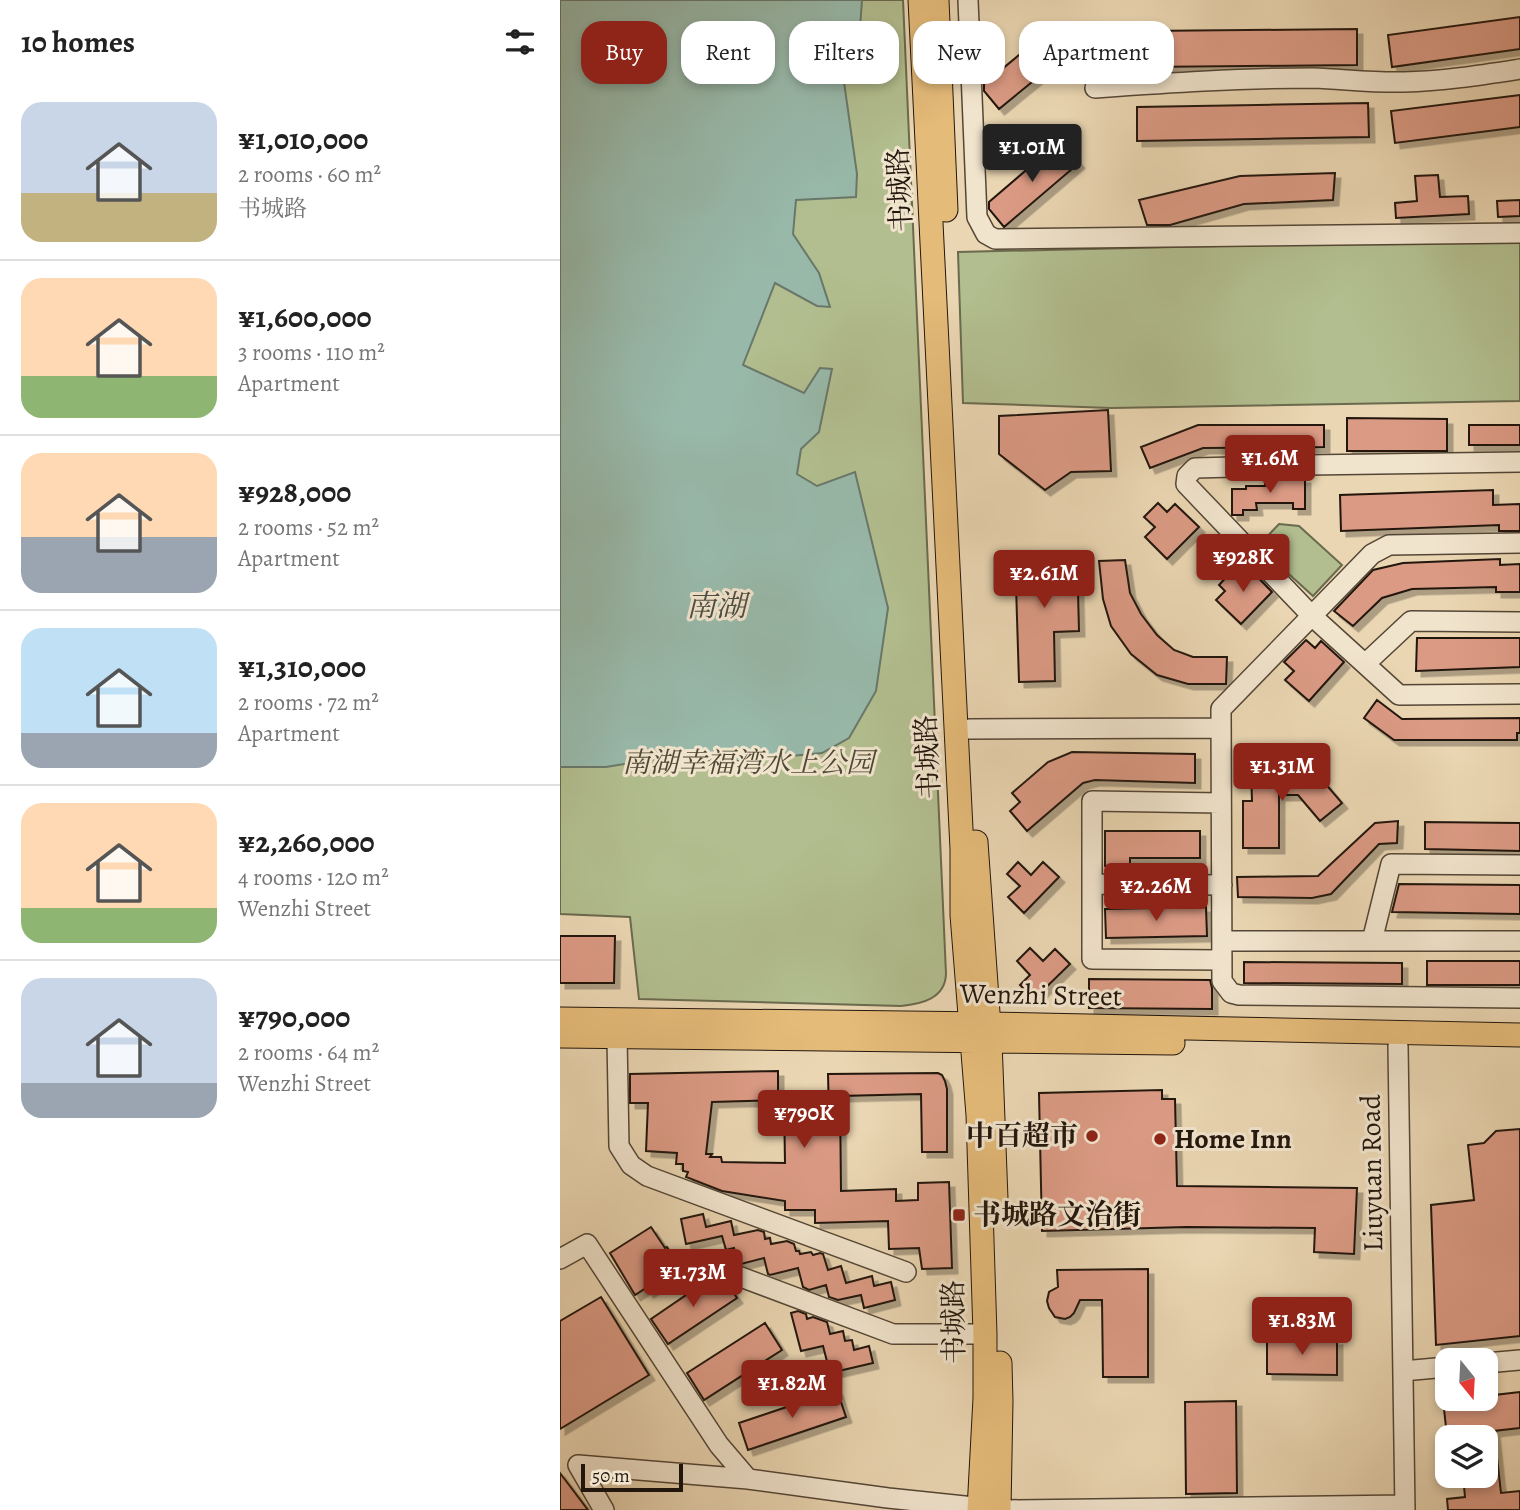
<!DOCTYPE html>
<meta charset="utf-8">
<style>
body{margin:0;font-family:Alegreya,"Noto Serif SC",serif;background:#f2f2f2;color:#222;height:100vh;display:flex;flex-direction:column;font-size:26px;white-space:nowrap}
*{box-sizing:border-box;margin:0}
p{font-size:23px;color:#767676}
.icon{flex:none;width:38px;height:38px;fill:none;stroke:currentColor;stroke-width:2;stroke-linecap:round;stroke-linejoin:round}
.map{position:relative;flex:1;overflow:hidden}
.panel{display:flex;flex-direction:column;background:#fff;width:560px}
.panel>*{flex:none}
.hud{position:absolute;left:21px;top:21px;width:665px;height:63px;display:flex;gap:14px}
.needle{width:46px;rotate:162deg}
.buttons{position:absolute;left:875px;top:1348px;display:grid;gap:14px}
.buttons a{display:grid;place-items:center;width:63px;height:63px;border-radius:14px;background:#fff;box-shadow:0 4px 10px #0003;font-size:35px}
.scale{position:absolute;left:21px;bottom:18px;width:102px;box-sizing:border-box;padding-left:7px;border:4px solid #22160d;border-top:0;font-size:19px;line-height:24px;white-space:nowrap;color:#22160d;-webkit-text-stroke:5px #f1e4cd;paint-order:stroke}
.price{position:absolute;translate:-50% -60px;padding:0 16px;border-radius:7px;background:#8f2418;color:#fff;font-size:23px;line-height:46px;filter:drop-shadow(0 2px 4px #0008)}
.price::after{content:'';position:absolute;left:50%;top:42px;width:21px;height:16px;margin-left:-10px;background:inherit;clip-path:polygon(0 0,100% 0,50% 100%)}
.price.current{background:#222;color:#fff}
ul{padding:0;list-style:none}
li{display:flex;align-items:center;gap:21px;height:175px;padding:0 21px}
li+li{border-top:2px solid #e0e0e0}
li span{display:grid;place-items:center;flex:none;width:196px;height:140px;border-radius:21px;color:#555}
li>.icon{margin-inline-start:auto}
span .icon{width:84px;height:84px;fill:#fffc;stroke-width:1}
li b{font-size:30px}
h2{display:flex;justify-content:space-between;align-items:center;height:84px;padding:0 21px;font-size:30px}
.tag{padding:0 24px;border-radius:21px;background:#fff;box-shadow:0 4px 10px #0003;font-size:24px;line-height:63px}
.tag.current{background:#8f2418;color:#fff}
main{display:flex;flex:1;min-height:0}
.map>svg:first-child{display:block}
</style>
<main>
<section class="panel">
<h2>10 homes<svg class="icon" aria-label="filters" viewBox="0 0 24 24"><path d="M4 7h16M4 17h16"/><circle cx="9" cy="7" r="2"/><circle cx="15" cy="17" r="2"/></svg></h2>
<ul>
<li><span style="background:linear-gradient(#c9d6e8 65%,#c2b280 0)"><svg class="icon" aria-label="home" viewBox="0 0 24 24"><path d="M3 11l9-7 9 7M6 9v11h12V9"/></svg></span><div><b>¥1,010,000</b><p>2 rooms · 60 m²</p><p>书城路</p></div></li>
<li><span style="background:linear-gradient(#ffd9b3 70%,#8fb573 0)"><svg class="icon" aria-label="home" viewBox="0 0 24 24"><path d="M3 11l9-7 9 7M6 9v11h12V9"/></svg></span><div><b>¥1,600,000</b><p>3 rooms · 110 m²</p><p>Apartment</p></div></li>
<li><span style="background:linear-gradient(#ffd9b3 60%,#9aa5b1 0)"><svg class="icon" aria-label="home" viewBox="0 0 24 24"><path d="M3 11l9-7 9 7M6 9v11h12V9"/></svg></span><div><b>¥928,000</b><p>2 rooms · 52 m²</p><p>Apartment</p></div></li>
<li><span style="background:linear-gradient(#bfe0f5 75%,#9aa5b1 0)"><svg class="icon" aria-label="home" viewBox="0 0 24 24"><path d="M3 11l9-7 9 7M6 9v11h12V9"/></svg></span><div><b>¥1,310,000</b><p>2 rooms · 72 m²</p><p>Apartment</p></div></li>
<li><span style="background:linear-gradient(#ffd9b3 75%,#8fb573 0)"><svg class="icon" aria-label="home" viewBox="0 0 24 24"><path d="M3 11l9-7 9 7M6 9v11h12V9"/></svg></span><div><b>¥2,260,000</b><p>4 rooms · 120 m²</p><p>Wenzhi Street</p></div></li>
<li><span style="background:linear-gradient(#c9d6e8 75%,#9aa5b1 0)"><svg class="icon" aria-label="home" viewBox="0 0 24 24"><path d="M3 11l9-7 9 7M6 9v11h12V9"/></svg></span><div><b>¥790,000</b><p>2 rooms · 64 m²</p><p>Wenzhi Street</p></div></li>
</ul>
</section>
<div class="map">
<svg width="960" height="1510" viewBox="0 0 960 1510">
<defs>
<filter id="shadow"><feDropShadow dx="5.5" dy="5.5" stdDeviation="0" flood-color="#0004"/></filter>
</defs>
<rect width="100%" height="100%" fill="#ead6b2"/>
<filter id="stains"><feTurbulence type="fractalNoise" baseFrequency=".00286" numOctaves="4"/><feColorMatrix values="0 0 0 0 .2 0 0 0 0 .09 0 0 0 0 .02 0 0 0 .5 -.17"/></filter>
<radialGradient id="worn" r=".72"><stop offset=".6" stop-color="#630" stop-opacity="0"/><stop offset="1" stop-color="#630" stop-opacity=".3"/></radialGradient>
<!-- green -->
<path fill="#b2be8f" stroke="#6a6a4e" stroke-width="2" d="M0,0H343L386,974C385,999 361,1004 341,1006L79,999L70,917L0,914Z
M960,239V401L551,408L403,403L398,252Z
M719,524L739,526L782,565L753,596L698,546Z"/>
<!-- water -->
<path fill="#98b9aa" stroke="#69786b" stroke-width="2" d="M0,0H302L300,28L283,75L297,174L296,197L236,200L233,234L259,273L270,307L257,306L215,283L183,365L244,393L260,368L272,369L259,432L241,449L237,474L257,486L295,472L328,608L316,691L289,738L262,753L179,761L101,758L46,767H0Z"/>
<!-- building -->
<path fill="#db9a84" stroke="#22160d" stroke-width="2" filter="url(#shadow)" d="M960,17V49L832,67L828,35Z
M494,26L508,43L494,54L499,60L439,109L424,91V84Z
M797,29V65L583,67V31Z
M960,95V127L835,143L831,111Z
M808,103L809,137L577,141V107Z
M500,141L519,163L444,227L429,209V202Z
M775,173L773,200L684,204L610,225H587L579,200L680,176Z
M878,175L880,197L908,196L909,214L836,218L835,203L857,201L855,176Z
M960,200V216L938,217L937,201Z
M548,410L551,471L511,472L485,490L439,454V416Z
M787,418L887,419V451H787Z
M638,425H764V447L643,448L590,468L581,447Z
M909,425H960V445H909Z
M745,478V509H733V503H696L697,510H683V515H672V489H686V486H705V479Z
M933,490V505L960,504V531H939V525L781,531L780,495Z
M598,503L607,512L615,504L639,527L607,559L585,537L595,527L584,517Z
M517,553L519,631L494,632L495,681L459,682L455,554Z
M940,559V565L960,564V592H936V587L852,589L822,598L793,626L774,611L813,570L843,563Z
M565,560L570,593L581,614L597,635L614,650L633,657H667L666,684H628L597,675L571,654L551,626L543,599L539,561Z
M688,567L712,592L681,624L656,600L665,591L659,585L672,571L679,577Z
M857,638H960V667L856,671Z
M746,640L755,648L761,641L784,662L749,701L725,680L734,671L724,662Z
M817,700L842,719L960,718V733H957V740H834L804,718Z
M512,752L635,754V783L535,780L523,783L467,831L450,811L460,802L452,793L488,762Z
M752,768L782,803L760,821L738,795H719V848H683V801H692L691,770Z
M838,821L837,843L819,844L771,894L752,898L678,897L677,877L758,876L815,823Z
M865,822L960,823V851L865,849Z
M545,831H640V858H570V865L545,866Z
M458,862L471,875L483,862L499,877L464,913L448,897L460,886L447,874Z
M839,884L960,885V914L832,912Z
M646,907L647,936L546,938L545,909Z
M0,936H55L54,983H0Z
M470,948L483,961L495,949L510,964L474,999L460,985L470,975L457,961Z
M867,961H960V985H867Z
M684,962L842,963V984L684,983Z
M529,979L650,980L652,988V1009L529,1008Z
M218,1071V1100L152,1102L146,1154H152L150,1157H161L162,1162L225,1163L224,1102H244V1115L269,1114L268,1074L378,1073L382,1075L385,1081L387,1089V1152H362L361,1094L280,1096L281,1191L336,1189V1201L358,1200V1183L389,1182L392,1268L362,1269L359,1248L329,1249L328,1221L255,1223V1210H225V1201L162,1191L126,1177L128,1172L123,1171V1164H116L117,1153L86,1151L88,1103H70V1074Z
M602,1090V1099H615L617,1186L797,1188L794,1254L754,1252L755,1228L627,1227L482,1231L479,1093Z
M960,1129V1336L876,1345L871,1205L914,1200L908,1145L924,1143L936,1131Z
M143,1214L146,1227L171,1221L174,1235L198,1230L204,1232L205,1239L210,1238L211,1244L227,1241L234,1244L236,1251H239L240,1254L251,1252L253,1255L260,1253L263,1254L268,1270L281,1266L286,1283L312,1276L314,1286L331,1282L335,1300L304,1308L301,1295L278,1300L269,1297L266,1285L249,1290L243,1287L238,1268L210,1275L208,1274L204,1258L181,1264L178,1263L174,1248L166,1250L162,1236L126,1244L121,1219Z
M91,1227L105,1248L107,1247L118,1264L108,1271L112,1277L88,1292L86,1288L75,1295L50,1253Z
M588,1269V1377H543L542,1300H520L514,1313L510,1317L505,1319L495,1317L489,1308L487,1301L489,1292L498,1287L497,1270Z
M151,1279L169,1286L177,1298L108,1344L91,1319L135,1289L137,1292L136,1289Z
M41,1297L89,1375L0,1429V1321Z
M238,1311L246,1314L247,1319L253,1317L267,1322L270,1334L283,1331L285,1341L292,1340L294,1350L309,1346L313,1363L270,1373L263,1346L241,1351L231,1313Z
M205,1323L222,1350L144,1400L127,1373Z
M707,1340H777V1375L707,1374Z
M277,1390L286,1417L188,1450L179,1423Z
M960,1392V1428L934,1431L941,1493L960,1491V1510H888L887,1499L905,1497L903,1475H926V1437H899V1435L887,1436L883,1400L926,1398V1396Z
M676,1401L677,1493L626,1494L625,1402Z
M0,1473L28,1510H0Z"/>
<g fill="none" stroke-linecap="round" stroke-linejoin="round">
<defs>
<path id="minor" d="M408,0L417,217L426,234L435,239L960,233
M535,88C607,83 680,78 753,78C783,79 813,83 844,82C883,81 921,75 960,69
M960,462L747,465L635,468L627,476L626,484L752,616L839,695L960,694
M960,543L829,545L812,554L661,709L662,981L671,993L679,995L960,998
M805,664L851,621L960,622
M409,729L661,728
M661,803L532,801V959L662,960
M532,884L662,885
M662,941H960
M812,941L831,864L960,865
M57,1038L59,1146L71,1165L87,1176L346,1272
M838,1046L845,1510
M0,1259L27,1244L159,1445L188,1479
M138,1261L333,1334H425
M926,1363L960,1360
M843,1371L887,1367
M44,1510L18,1465L188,1479L328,1498L433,1509
M448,1510L845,1505"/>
<path id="major" d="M360,0L402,849V915L418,1115L425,1334V1398L419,1510
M377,0L386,210
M416,842L430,1041L436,1199
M0,1019L428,1024L960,1035
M0,1036L613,1043
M439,1510L441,1401L440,1363"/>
</defs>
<!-- minor casing -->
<use href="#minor" stroke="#544636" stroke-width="22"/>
<!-- major casing -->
<use href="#major" stroke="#22160d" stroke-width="25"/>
<!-- minor -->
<use href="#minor" stroke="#f1e4cd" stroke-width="19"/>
<!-- major -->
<use href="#major" stroke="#e5bb79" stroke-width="23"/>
</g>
<!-- markers -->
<g fill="#8f2418" stroke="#f1e4cd" stroke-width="2.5">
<circle cx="532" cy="1136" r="7"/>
<circle cx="600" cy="1139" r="7"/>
<rect x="392" y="1208" width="14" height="14" rx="3.5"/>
</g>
<g text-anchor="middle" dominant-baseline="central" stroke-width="6" stroke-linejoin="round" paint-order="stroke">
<!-- street labels -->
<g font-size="28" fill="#22160d" stroke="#f1e4cd">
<text transform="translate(340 190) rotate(-93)">书城路</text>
<text transform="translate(368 757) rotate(-93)">书城路</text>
<text transform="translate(481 995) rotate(1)">Wenzhi Street</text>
<text transform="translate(812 1173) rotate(-91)">Liuyuan Road</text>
<text transform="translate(394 1322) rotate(-91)">书城路</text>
</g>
<!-- park labels -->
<g font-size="28" font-style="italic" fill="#4d4834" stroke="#f1e4cd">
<text x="188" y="763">南湖幸福湾水上公园</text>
</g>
<!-- poi labels -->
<g font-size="28" font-weight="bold" fill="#22160d" stroke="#f1e4cd" text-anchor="start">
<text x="518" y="1136" text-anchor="end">中百超市</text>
<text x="614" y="1139">Home Inn</text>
<text x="413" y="1215">书城路文治街</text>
</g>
<!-- water labels -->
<g font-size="30" font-style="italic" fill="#4b4f44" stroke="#f1e4cd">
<text x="156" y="606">南湖</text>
</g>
</g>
<rect width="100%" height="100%" filter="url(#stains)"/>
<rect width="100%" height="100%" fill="url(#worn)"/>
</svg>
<div class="buttons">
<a><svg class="needle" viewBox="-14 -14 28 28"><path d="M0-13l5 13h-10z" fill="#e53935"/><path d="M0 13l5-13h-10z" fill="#767676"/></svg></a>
<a><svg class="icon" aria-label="layers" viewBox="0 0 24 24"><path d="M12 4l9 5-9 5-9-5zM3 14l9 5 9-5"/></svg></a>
</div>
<div class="scale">50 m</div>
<b class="price current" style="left:472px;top:184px">¥1.01M</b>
<b class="price" style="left:710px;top:495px">¥1.6M</b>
<b class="price" style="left:683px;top:594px">¥928K</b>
<b class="price" style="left:484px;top:610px">¥2.61M</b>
<b class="price" style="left:722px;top:803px">¥1.31M</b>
<b class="price" style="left:596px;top:923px">¥2.26M</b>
<b class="price" style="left:244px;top:1150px">¥790K</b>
<b class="price" style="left:133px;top:1309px">¥1.73M</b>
<b class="price" style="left:742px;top:1357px">¥1.83M</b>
<b class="price" style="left:232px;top:1420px">¥1.82M</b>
<div class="hud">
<a class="tag current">Buy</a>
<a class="tag">Rent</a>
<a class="tag">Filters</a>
<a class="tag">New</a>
<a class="tag">Apartment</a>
</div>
</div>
</main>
